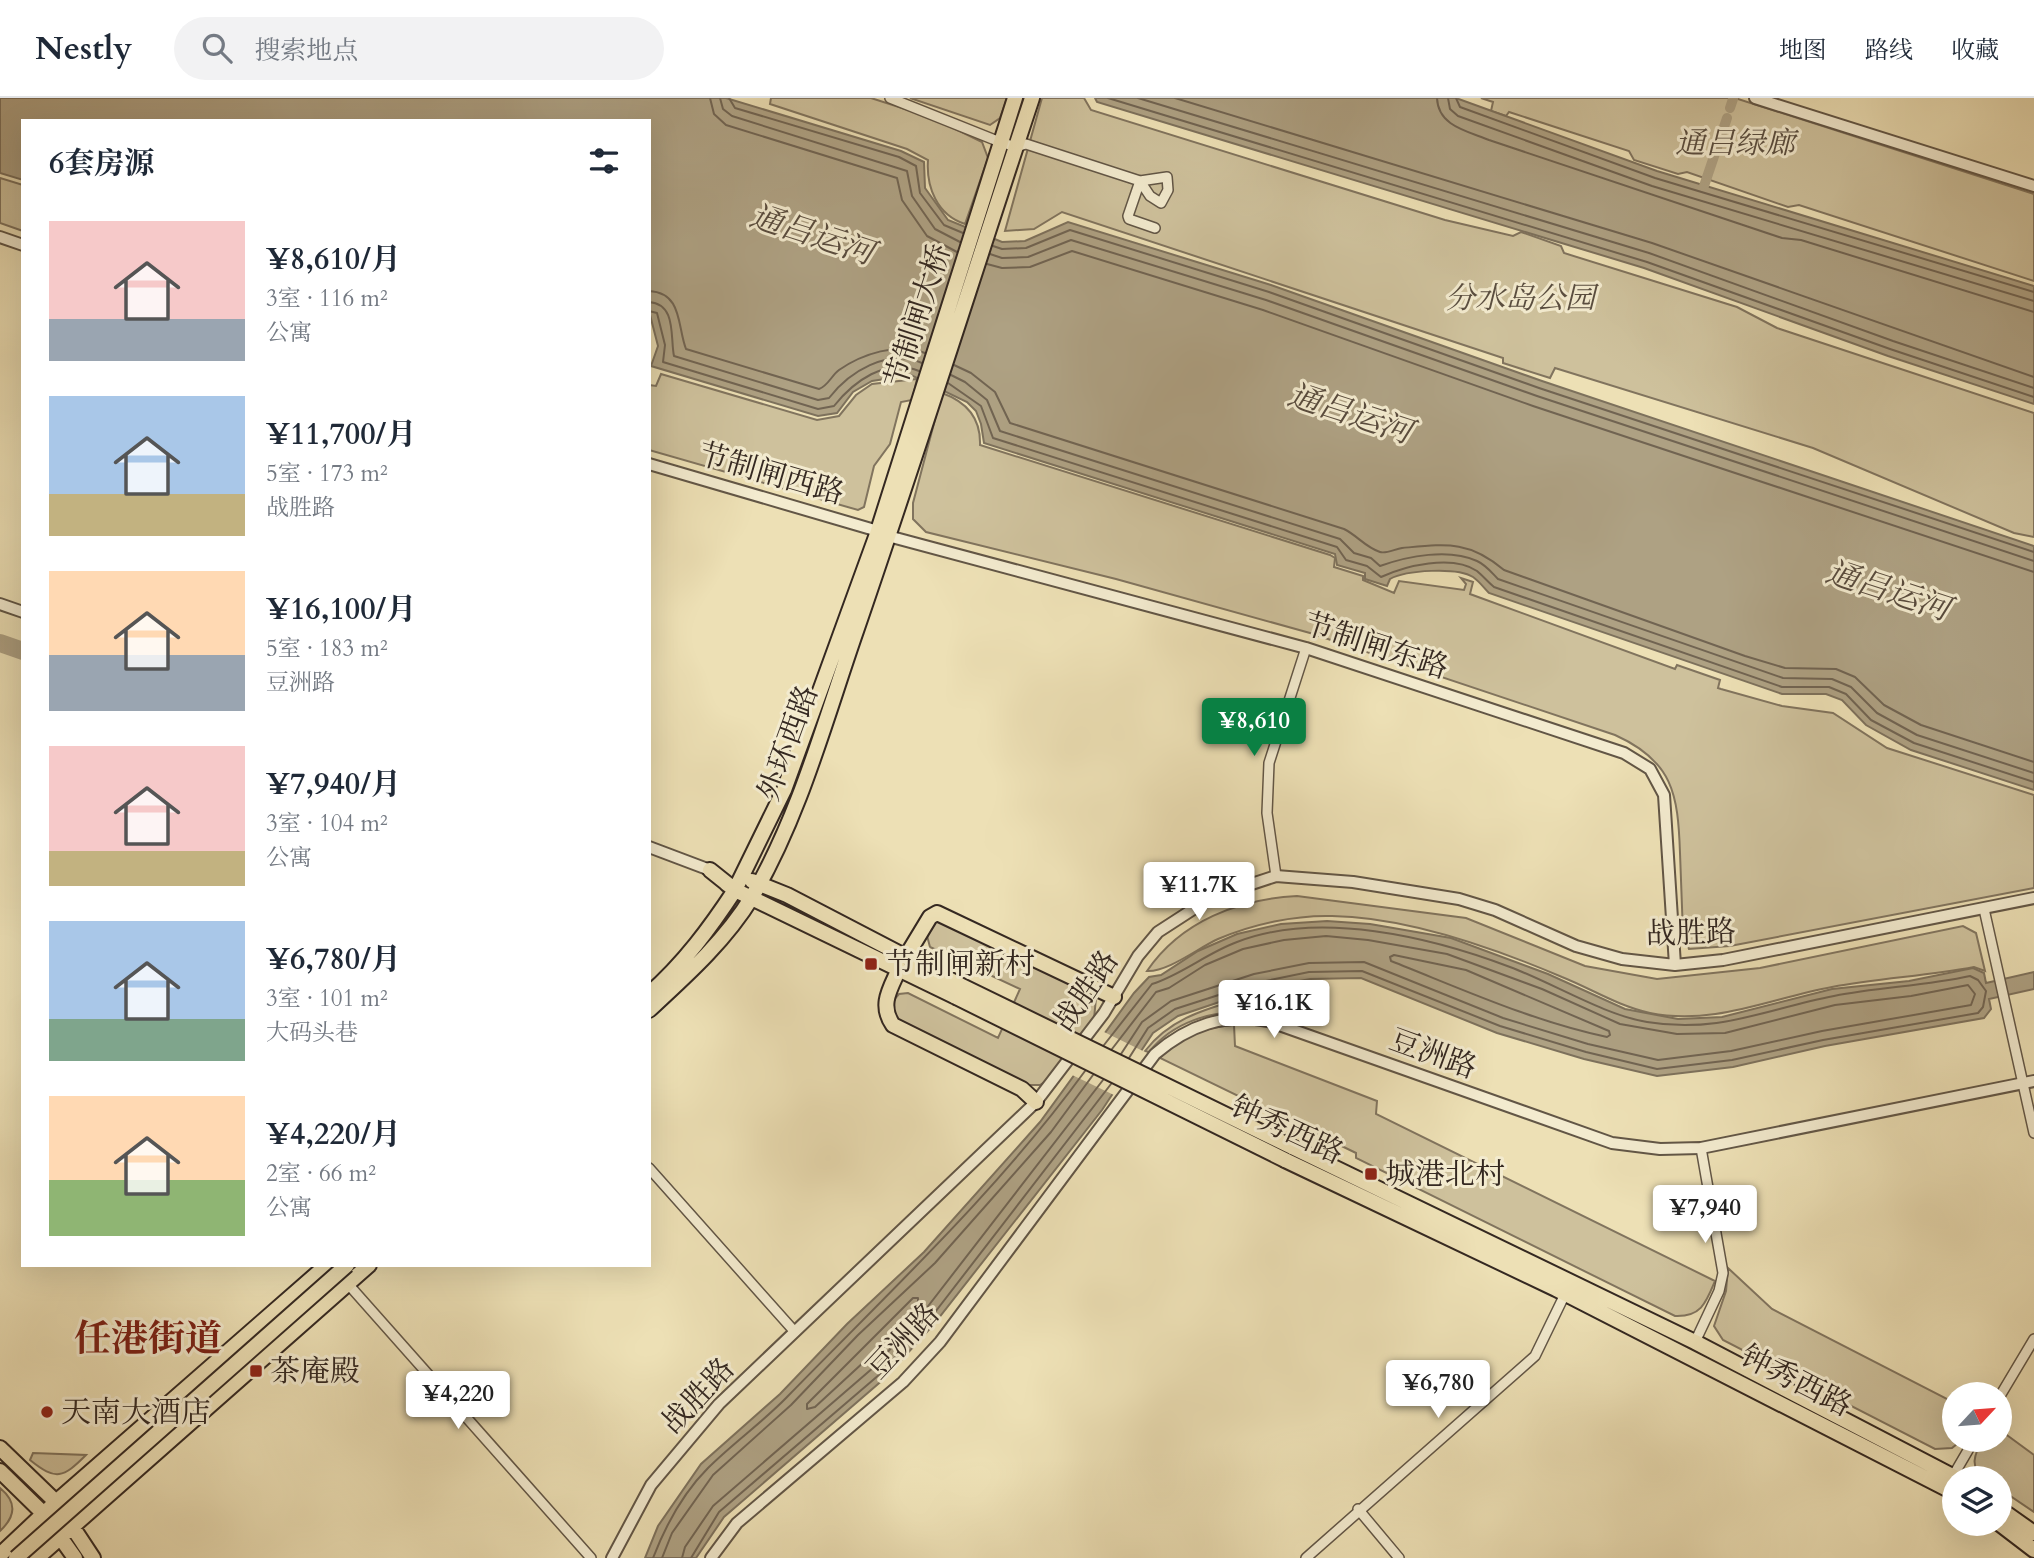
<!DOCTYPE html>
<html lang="zh">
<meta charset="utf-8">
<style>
body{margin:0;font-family:Cardo,"Noto Serif SC",serif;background:#f2f2f3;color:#1f2937;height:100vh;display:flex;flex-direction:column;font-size:26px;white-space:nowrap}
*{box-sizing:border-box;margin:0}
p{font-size:23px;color:#747a83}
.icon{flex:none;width:38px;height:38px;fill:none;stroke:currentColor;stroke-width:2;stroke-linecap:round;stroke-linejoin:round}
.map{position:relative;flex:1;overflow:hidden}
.details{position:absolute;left:21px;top:21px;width:630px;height:1148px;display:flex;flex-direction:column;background:#fff;border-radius:0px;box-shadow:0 7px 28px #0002}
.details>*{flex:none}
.needle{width:46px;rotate:64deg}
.fabs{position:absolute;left:1942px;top:1284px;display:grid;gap:14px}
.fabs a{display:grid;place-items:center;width:70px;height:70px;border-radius:50%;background:#fff;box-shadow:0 7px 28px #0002;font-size:35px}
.price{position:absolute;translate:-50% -60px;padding:0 16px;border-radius:7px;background:#fff;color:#222;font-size:23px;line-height:46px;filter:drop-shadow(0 2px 4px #0008)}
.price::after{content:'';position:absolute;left:50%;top:42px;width:21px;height:16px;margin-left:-10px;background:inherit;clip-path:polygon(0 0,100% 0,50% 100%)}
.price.on{background:#0b8043;color:#fff}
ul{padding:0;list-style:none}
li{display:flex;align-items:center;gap:21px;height:175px;padding:0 28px}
li span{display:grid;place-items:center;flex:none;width:196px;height:140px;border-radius:0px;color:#555}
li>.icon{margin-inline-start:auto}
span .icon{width:84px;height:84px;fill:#fffc;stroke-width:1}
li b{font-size:30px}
h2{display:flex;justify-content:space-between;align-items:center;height:84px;padding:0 28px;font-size:30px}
header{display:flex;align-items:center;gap:42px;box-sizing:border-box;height:98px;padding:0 35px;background:#fff;border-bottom:2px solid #e0e1e3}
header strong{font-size:33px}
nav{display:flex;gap:38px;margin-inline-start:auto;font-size:24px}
.search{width:490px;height:63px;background:#f2f2f3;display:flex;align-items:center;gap:18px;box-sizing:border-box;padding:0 24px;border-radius:38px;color:#747a83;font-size:26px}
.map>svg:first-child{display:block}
</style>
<header>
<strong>Nestly</strong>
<div class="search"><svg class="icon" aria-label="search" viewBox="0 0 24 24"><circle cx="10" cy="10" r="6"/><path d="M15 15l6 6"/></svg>搜索地点</div>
<nav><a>地图</a><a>路线</a><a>收藏</a></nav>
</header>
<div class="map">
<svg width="2034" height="1460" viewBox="0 0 2034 1460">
<rect width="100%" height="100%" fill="#ede0b5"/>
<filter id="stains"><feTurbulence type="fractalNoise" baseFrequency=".00286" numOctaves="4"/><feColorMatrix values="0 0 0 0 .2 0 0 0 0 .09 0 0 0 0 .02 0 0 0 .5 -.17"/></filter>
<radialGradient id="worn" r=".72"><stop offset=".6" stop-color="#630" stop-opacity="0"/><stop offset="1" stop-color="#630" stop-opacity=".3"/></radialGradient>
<!-- green -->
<path fill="#cec19c" stroke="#81745e" stroke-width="2" d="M771,0H871L933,20L982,44L988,60L965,126C937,117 926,89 928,62L907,51L770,6Z
M910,0H1007L1000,20L990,27Z
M1042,0H1084L1091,12L1445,122L1513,138L1521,134L1561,148L1564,155L1737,209L1777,230L2034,315V439L2014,435L1813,350L1555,270L1550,280L1503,265V260L1062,114L1034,131L1005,133Z
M1481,0H1735L2034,96V183L1799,107L1788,109L1687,74L1678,76L1634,62L1629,53L1509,14L1506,18L1491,13L1493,4Z
M0,80L23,87V133L0,125Z
M661,276L817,322L839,318L856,297L872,286L917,281L912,302L901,304L890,346L874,368L864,409L858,412L649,352V287L656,288Z
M942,295C967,304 981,320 980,347L1330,457L1335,460L1334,469L1363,478V482L1394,495L1399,483L1464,492L1466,486L1461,480L1473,484L1470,496L1675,571L1677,567L1720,582L1718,590L1721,591L1782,608L1833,615L1887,650L2034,697V790L1730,848L1689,851L1683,836C1682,809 1681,782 1680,755C1678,696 1673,663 1615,637L1310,535L1116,481L926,434L913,421V405Z
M1297,798L1466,820L1585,868L1657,881L1760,870L1963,828L1976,835L1985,873L1974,869C1927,878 1879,880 1832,889C1771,900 1714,928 1650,915C1618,908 1592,891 1562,879C1494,850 1407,819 1332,818C1295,817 1253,826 1218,841C1198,850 1168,874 1147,873C1181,823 1239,801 1297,798Z
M941,822L1091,895L1096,900L1094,921L1046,983L1040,987H1029L895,920L892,904L899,896L908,895L998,940L1020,891L930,849L926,834L932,825Z
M1253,897L1250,915C1212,911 1172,925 1149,954L1145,953C1173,917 1212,910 1253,897Z
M1234,927L1235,948L1377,1003L1376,1016L1715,1183C1706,1205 1701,1219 1675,1218L1356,1060V1055L1160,960C1178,938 1206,929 1234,927Z
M1728,1170L1772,1211L1955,1305V1342H1962L1952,1350L1935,1351L1723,1242L1714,1228L1726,1193Z
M2000,1332L2034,1357V1414L2000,1391V1381H1985C1969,1370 1974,1356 1983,1342H2000Z
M33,1355L86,1357C63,1380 56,1383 30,1362Z
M0,1390C17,1404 16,1418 0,1433Z"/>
<!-- water -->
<path fill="#aea183" stroke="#7d715c" stroke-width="2" d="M0,0H726L901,53L924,64L925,90L948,122L1002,144L1025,143L1068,124L1271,187L1542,283L2034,448V692L1911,652L1866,627L1842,602L1826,596H1782L1489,495C1484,490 1479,483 1473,479C1457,469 1406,472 1390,481L1387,488L1365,481V475L1337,467L1335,456L984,345L981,326L976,313L967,304L911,277L872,283L853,294L837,315L818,318L651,268L658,248L649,213V23H23V82L0,75Z
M1095,0H1456L1657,73L2034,188V306L1888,258L1644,170L1097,4Z
M1327,823L1370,826L1451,840L1548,876L1625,911L1678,921L1722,919L1832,891L1909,883L1973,870L1984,875L1986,885L2034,874V891L1989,901L1991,911L1984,920L1825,948L1733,969L1657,978L1584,961L1497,935L1361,880L1310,881L1258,891L1178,918L1153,935L1102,1012L934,1226L885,1280L724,1419L696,1460H645L658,1428L701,1366L780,1296L847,1226L924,1154L1040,1024L1134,895L1149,879L1161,877L1198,853L1237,836L1281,826Z"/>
<!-- pier -->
<path fill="#ede0b5" d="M1102,933L1145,954L1116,998L1070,976Z"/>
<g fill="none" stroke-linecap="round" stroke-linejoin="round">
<!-- shore -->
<path stroke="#716452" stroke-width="2" d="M710,0L714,16L726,27L897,80L902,102L927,138L957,154
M720,0L723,11L732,18L907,73L912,98L935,131L960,144
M729,0L735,10L899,59L916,68L920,95L944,127L963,135
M1108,0L1647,164L1890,251L2034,299
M1138,0L1649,155L1893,243L2034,290
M1175,0L1652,145L2034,279
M1437,0C1438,28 1467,33 1489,42L1782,140L1801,142L2034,214
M1448,0L1450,11L1458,18L1652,88L2034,203
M1456,0L1460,9L1655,80L2034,194
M993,148L1002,151L1026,150L1070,132L1269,194L1539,290L2034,454
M990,156L1002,160L1028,159L1071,142L1266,202L1537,298L2034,463
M987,166L1002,170L1030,169L1072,153L1263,212L1533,308L2034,474
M649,193C683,195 677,228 686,251L819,291C828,288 831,278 839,272C862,256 898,244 925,255
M649,204C677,206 670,240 674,258L818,302L829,300C849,274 887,250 922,265
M649,213L657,215L665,247L663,264L818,311L834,308C853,284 886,259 919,273
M954,267L971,275L995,294L1010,325L1344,431C1358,438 1365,449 1380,454C1386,456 1395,451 1402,450C1446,446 1469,442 1504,472L1745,558L1785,570L1836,571L1855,579L1884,607L1921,627L2034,664
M951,277L965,284L987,302L1000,333L1340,441L1354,455L1371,460L1380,468C1408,458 1449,450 1477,463C1486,467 1492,475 1498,481L1783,580L1832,581L1851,589L1877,615L1917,637L2034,675
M948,285L981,308L993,340L1337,449L1346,462L1367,468L1381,479C1405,468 1452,456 1477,473C1483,478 1488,484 1494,489L1782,589H1829L1846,596L1871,622L1914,645L2034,684
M1394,857L1466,872L1609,933L1610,937L1607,939C1532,923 1462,891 1391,863L1390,859Z
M1104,947L1152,886C1181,877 1207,855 1237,844C1319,812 1431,839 1510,869C1553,885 1604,917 1647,924C1719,936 1766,911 1834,898C1879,889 1925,888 1970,878L1978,882L1986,893L1983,909L1978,915L1823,942L1732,962L1657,971L1586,954L1500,928L1362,873L1309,874L1256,885L1175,911L1148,930L1129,960
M1112,951L1156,894L1169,890L1205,867L1243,851L1284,842L1326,838L1368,842L1447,856L1542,891L1620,926L1677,936L1725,935L1835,907L1911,898L1968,887L1975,896L1971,907L1822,933L1731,953L1658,962L1588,946L1503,920L1364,864L1309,865L1254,876L1171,903L1142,924L1121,956
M913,1200H918V1205L866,1262L815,1309L807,1311V1306Z
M653,1460C665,1429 684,1394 708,1370C733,1345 763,1324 787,1299C891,1192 997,1094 1085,973
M662,1460L672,1435L713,1377L791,1307L858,1237L935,1165L1051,1034L1093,977
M682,1460L685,1449L713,1408L874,1269L922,1216L1103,982
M691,1460L719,1414L880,1276L929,1222L1111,986"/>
<!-- canal -->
<path stroke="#aea183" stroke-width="10" d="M1730,10L1733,1
M1704,88L1727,20"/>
<!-- river -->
<path stroke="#aea183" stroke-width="18" d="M0,545L23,553"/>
<defs>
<path id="minor" d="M890,0L1000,44L1016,49L1026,46L1140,83L1150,98L1161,105L1168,92L1167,79L1140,83L1128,118L1129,121L1155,130
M1276,778L1267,715L1269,665L1306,550
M1984,811L2034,1035
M649,1070L795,1234
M348,1186L591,1460
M1695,1244L1719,1193L1723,1175L1701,1050
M2000,1298L2034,1241
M1953,1378L1974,1342
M1358,1411L1399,1460
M1306,1460L1535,1258L1567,1192"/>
<path id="tertiary" d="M1755,0L2034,88
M0,139L23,147
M649,366L878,433
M888,438L1306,550L1624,655L1650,671L1664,697L1675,867
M0,506L23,514
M649,749L710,772
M612,1460L651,1387L719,1306L1036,1004L1104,915L1138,858L1158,834L1212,799L1276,778L1353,784L1459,801L1495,812L1576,848L1622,861L1675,867L1723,862L2034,800
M711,1460L737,1425L903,1284L940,1244L1155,956C1189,927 1224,915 1268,923L1612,1045L1660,1051L1701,1050L2034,983"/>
<path id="primary" d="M710,772L735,792L956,899
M752,783L787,797L960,887
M735,792L784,692L876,439L1015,0
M907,857L930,819L937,815L1114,899
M899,871C890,891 879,907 893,927L1022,991L1036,1004
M649,896C684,865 710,830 735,792L727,786
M649,912C687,877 725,843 752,799C800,717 825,622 856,533C917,356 973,178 1032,0
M1292,1049L1695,1244L1958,1381
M1285,1062L1556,1191L1955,1395
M0,1350L56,1404L93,1460
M0,1373L43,1415L75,1460
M2000,1411L2034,1435
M2000,1426L2034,1452
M0,1457L56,1404L327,1167
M37,1460L369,1167"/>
</defs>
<!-- minor casing -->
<use href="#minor" stroke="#625646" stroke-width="12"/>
<!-- tertiary casing -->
<use href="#tertiary" stroke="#625646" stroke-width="14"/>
<!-- primary casing -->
<use href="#primary" stroke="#342821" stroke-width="18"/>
<!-- minor -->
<use href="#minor" stroke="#f3ebcf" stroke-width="9"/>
<!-- tertiary -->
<use href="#tertiary" stroke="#f3ebcf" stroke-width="10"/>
<!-- primary -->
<use href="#primary" stroke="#ede0b5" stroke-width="14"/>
<defs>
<path id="primary-bridge" d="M960,887L1292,1049
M956,899L1285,1062
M16,1460L347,1167"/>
</defs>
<!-- primary-bridge casing -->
<use href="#primary-bridge" stroke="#342821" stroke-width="18" stroke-linecap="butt"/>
<!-- primary-bridge -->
<use href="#primary-bridge" stroke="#ede0b5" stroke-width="14"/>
</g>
<!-- markers -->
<g fill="#8f2418" stroke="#f3ebcf" stroke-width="2.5">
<rect x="864" y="859" width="14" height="14" rx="3.5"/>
<rect x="1364" y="1069" width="14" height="14" rx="3.5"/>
<rect x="249" y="1266" width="14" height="14" rx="3.5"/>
<circle cx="47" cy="1314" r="7"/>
</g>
<g text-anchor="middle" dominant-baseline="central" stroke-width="6" stroke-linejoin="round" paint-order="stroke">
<!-- park labels -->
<g font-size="30" font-style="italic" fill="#5a4e40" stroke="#f3ebcf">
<text x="1735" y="45">通吕绿廊</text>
<text x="1520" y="200">分水岛公园</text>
</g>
<!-- street labels -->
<g font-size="30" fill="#342821" stroke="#f3ebcf">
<text transform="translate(918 218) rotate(-72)">节制闸大桥</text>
<text transform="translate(771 376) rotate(16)">节制闸西路</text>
<text transform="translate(1376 548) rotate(18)">节制闸东路</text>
<text transform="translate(788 645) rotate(-70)">外环西路</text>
<text transform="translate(1691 835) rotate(-2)">战胜路</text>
<text transform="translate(1086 893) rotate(-56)">战胜路</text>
<text transform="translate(1433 956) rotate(20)">豆洲路</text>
<text transform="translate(1287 1032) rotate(25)">钟秀西路</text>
<text transform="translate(903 1243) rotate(-47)">豆洲路</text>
<text transform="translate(1796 1283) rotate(27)">钟秀西路</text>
<text transform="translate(698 1298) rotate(-47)">战胜路</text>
</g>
<!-- poi labels -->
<g font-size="30" fill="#342821" stroke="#f3ebcf" text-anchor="start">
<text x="885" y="866">节制闸新村</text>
<text x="1385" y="1076">城港北村</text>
<text x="270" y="1273">茶庵殿</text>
<text x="61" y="1314">天南大酒店</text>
</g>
<!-- water labels -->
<g font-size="32" font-style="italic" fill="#594c3e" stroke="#f3ebcf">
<text transform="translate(812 137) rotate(18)">通吕运河</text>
<text transform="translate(1350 316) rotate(18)">通吕运河</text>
<text transform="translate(1888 493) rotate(18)">通吕运河</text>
</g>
<!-- district labels -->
<g font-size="37" font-weight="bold" fill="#7a1f14" stroke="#f3ebcf">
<text x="148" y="1241">任港街道</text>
</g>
</g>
<rect width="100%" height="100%" filter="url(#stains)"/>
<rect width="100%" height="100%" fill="url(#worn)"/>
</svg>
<div class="fabs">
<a><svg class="needle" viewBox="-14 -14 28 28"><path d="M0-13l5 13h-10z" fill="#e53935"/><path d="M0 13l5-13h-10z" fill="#747a83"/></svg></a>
<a><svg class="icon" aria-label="layers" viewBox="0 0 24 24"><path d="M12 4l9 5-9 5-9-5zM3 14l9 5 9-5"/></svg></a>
</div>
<b class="price on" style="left:1254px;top:660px">¥8,610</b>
<b class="price" style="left:1199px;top:824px">¥11.7K</b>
<b class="price" style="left:1274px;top:942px">¥16.1K</b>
<b class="price" style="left:1705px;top:1147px">¥7,940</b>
<b class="price" style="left:1438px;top:1322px">¥6,780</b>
<b class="price" style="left:458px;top:1333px">¥4,220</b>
<section class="details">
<h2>6套房源<svg class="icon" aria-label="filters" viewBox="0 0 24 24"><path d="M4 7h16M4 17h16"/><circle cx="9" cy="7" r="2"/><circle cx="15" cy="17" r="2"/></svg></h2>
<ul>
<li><span style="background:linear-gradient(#f6c9c9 70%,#9aa5b1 0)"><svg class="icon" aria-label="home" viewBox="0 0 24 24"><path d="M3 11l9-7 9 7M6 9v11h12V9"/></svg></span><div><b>¥8,610/月</b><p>3室 · 116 m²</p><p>公寓</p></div></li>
<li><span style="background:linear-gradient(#a9c7e8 70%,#c2b280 0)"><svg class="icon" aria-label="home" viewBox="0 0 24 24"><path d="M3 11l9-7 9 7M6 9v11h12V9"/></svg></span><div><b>¥11,700/月</b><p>5室 · 173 m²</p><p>战胜路</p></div></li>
<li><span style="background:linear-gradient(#ffd9b3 60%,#9aa5b1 0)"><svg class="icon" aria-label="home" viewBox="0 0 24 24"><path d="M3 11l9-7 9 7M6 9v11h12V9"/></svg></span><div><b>¥16,100/月</b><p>5室 · 183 m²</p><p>豆洲路</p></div></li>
<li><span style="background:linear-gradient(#f6c9c9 75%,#c2b280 0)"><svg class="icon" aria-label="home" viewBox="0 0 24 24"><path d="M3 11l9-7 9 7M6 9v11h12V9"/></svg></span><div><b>¥7,940/月</b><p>3室 · 104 m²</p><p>公寓</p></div></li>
<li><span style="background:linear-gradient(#a9c7e8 70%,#7fa58c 0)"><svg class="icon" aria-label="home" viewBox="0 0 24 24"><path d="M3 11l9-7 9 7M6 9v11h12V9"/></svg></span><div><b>¥6,780/月</b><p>3室 · 101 m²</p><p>大码头巷</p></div></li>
<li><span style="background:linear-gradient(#ffd9b3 60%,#8fb573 0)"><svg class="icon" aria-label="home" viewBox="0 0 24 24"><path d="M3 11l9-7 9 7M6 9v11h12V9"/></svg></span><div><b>¥4,220/月</b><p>2室 · 66 m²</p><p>公寓</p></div></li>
</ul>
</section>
</div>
